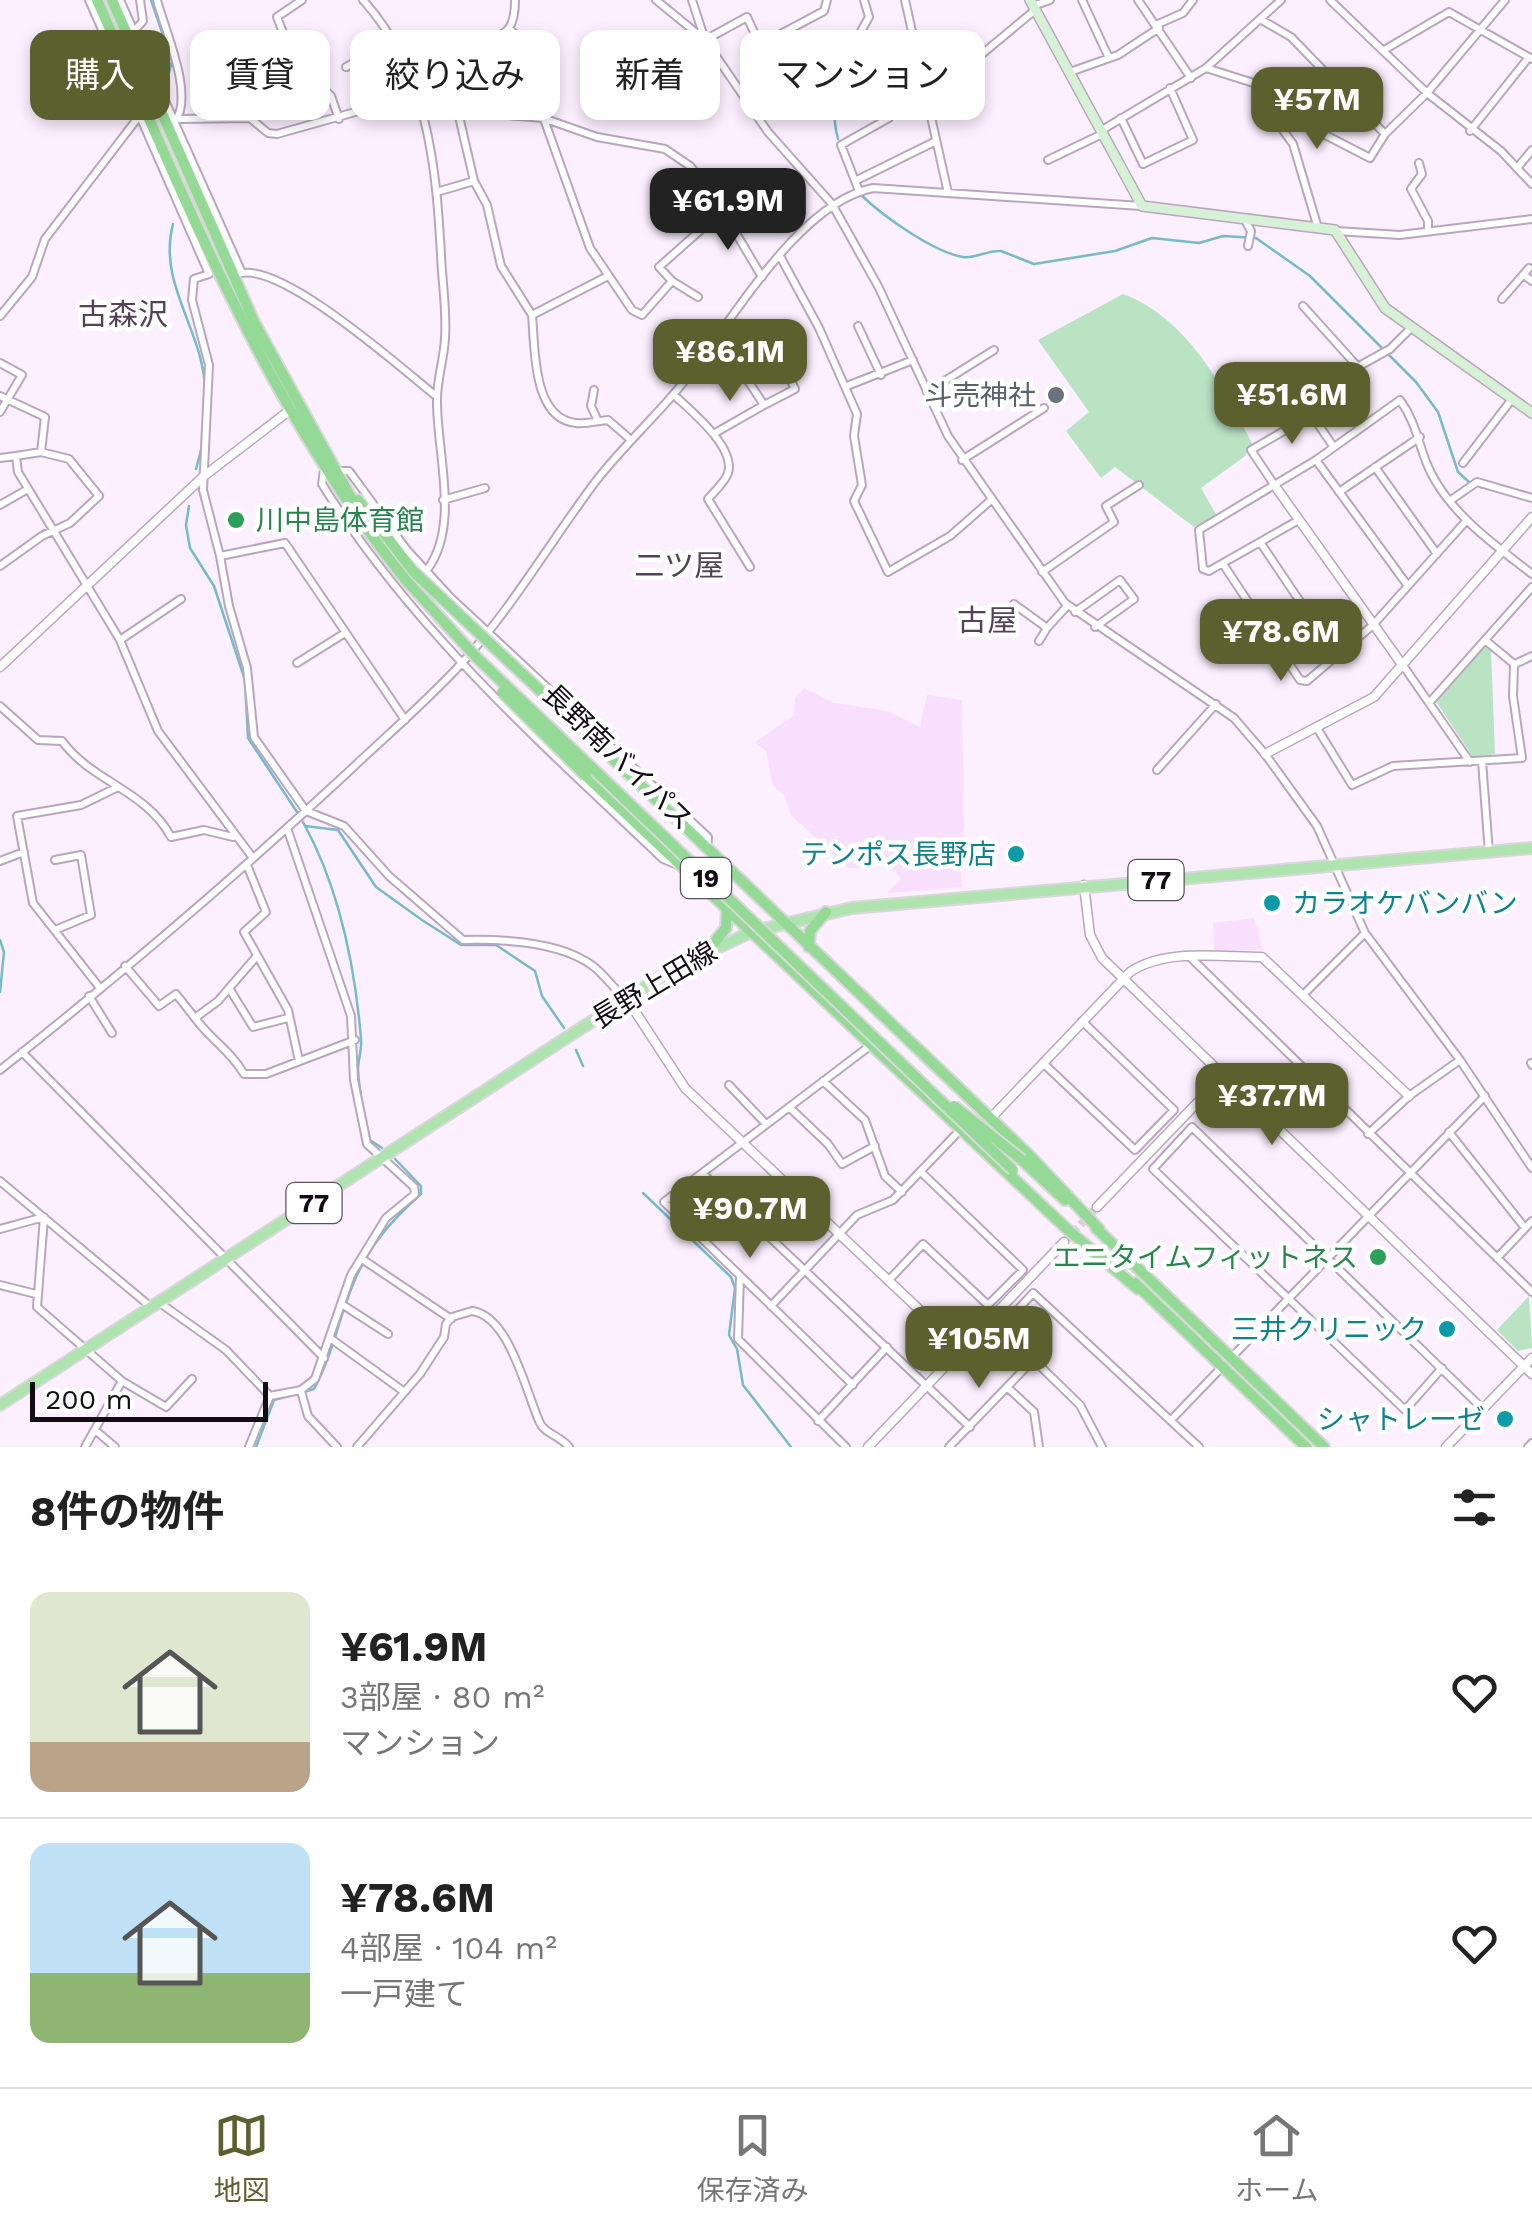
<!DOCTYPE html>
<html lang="ja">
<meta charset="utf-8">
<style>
body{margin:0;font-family:"Work Sans","Noto Sans JP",sans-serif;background:#f2f2f2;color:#222;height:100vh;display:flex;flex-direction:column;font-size:38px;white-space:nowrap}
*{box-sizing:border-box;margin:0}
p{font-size:32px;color:#767676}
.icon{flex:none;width:55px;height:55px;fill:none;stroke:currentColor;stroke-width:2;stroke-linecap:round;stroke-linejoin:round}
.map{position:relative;height:1447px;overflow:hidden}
.sheet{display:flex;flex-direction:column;background:#fff;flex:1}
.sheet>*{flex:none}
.top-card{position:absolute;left:30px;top:30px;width:1000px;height:90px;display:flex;gap:20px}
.scale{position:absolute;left:30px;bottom:25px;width:238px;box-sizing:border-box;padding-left:10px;border:5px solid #130c14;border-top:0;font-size:28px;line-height:35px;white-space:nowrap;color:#130c14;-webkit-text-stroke:8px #fff;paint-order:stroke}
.price{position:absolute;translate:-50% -85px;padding:0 22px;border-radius:20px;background:#5c602e;color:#fff;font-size:32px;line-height:65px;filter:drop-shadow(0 2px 5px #0008)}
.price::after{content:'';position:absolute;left:50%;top:60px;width:30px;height:22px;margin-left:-15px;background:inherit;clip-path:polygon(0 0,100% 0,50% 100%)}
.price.active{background:#222;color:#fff}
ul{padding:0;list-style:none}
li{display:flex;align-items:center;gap:30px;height:250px;padding:0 30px}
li+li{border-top:2px solid #e0e0e0}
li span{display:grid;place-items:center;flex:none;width:280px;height:200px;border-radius:20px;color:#555}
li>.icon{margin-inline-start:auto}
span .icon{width:120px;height:120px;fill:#fffc;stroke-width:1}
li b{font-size:42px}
h2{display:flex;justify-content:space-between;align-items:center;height:120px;padding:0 30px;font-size:42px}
.tag{padding:0 35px;border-radius:20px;background:#fff;box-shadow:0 5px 15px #0003;font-size:35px;line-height:90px}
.tag.active{background:#5c602e;color:#fff}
.tab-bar{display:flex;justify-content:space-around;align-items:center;height:140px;border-top:2px solid #e0e0e0;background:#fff;font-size:28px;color:#767676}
.tab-bar a{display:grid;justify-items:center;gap:5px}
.tab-bar .active{color:#5c602e}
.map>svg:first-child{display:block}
</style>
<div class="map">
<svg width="1532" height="1447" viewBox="0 0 1532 1447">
<rect width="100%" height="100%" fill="#fcefff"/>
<!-- built -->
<path fill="#f8dffe" d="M804,688L834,703L888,711L920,727L927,695L962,700L964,827L959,852L962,887L887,893L901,879L887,861L867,859L859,868H849L791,815L784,795L773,786L766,751L755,742L794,715L795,698Z
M1254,918L1263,950L1214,951L1213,923Z"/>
<!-- green -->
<path fill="#b9e3c3" d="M1123,294C1187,318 1222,385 1252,443L1245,456L1201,488L1217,516L1194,527L1115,467L1101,478L1066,431L1089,412L1038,340Z
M1486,645L1491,650L1495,754L1473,757L1435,700Z
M1529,1296L1532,1348L1518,1351L1497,1330Z"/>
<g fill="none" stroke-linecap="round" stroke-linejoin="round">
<!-- stream -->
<path stroke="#75bbc9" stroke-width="2.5" d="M151,0L172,61L168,77
M838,139C829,106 839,87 826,55L831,46L855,37
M861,195C883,216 933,252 963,257C974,259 988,250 1001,251L1034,264L1115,251L1152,238L1199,243L1223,236L1256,238L1310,276L1416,382L1438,412L1458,472L1469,482
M173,224C157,284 204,331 205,390
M196,469L203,443
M1480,487L1493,490
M189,506L186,525L190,548L214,586L245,680L248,738L297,812
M17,550L44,530
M303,822C339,887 355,966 361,1039C362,1050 358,1060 358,1070C359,1093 365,1118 370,1140L382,1148
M305,826L338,830L376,887L422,920L461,945H496L535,971L542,996L564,1028
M0,940L4,952L0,992
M576,1050L583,1066
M643,1193L731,1277L735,1288L729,1335L737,1349L743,1385L791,1447
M256,1447L274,1400L314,1389C334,1353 340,1310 358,1273C373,1241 395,1217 421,1194V1186L395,1159"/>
<!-- tertiary-tunnel -->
<path stroke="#d9cddc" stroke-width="8" stroke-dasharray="8 4" stroke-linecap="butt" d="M1064,1242L1097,1207"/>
<defs>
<path id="minor" d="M89,0L209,274
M120,0L242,273
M157,0C164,28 195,96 175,121
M302,0L277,17L293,59L331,96L339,119
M363,0C427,71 436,163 441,255C442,282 447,311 445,338C444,359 437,379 437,399C436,451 461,525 427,570
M656,0L705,40L768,132L832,204L878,286L948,436L1065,603L1234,718L1265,754L1317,826L1365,933L1460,1060L1532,1168
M692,0L705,40L747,17L760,45L824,11L827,0
M905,0L948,193
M1082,0L1109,58
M1138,0L1191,78
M1330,0L1427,93L1501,151L1532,184
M1033,6L1050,0
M1260,19L1291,37L1385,134
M1158,24L1183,13L1193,0
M510,29C526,43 539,96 538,117
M134,31L143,21L140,0
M1384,50L1449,12L1532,59
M346,67L396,40
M1206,68L1282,92L1280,126L1293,144L1318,228
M1070,72L1118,55L1159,28
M466,77C470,70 472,61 475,54C490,27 515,48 515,0
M1334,80L1306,125L1370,158L1385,134L1427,93L1505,0
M452,86L474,181
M923,90L952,79L1035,10
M422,100L466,77L506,115L543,118L597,137L665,149L690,166L711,191L762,277
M1121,118L1143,164L1193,140L1170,88
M179,119L250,118L268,133L277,134L419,94
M544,119L590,248L632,310L642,315L672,281L659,267L722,211
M1102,130L1206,68L1281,0
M1470,131L1529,57
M1048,160L1102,134
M1419,163L1422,174L1411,189L1428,221V231
M1517,168L1532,150
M855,181L934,142
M440,191L474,181L487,205L501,266L532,315L608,276
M859,191L841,145L889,118C874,89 873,63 860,33L869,17L864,0
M728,220L756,198
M1245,220L1251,231L1248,246
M1336,231L1400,235L1532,219
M781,258L819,328L857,414L854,436L862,485L854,501L888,572L950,536L990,501
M209,274L194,279L192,300L209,365L203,490L220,556L285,543L405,720
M238,274C279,259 401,368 436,396
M1524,275L1532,281
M672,281L698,297
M1502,299L1529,268
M1303,306L1358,367
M532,315C535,347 532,419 576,423C586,424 598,421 608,420L631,440
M0,316L32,277L45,239L140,115
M858,326L881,375
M713,346L741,370L764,405L795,389L779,356L758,360L741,370
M0,363L22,375L0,412
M847,386L913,360
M594,390L591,406L598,421
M927,392L994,350
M674,395C690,410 736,447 728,473C725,482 715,491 708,499L750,567
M0,396L45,417L41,452L69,459L99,496L70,523L42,536L0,566
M1305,405L1333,446
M715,433L764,405
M41,452L16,456L18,472L120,640L158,731L253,858
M0,458L16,456
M962,460L1044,408
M1316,460L1408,586
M1463,463L1512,399
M1375,467L1437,554
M324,470L322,484C412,629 541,743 663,859L675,864
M338,471H349L407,550L451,598L708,837L707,849
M1275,486L1251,450L1289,428L1314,391L1390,349L1411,328
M1339,492L1420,437
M443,500L485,488
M1451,500L1477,482L1532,498
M0,505L28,489
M1297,521L1209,571L1203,569L1199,530L1316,460L1400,400C1418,425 1418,447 1431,473C1453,516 1495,545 1532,574
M1260,542L1338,658
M220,556L229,606L247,668L254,737L306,811L344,826L389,876L463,940C503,939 560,941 593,966C606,976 614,990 627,999
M1223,564L1300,680L1307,681L1373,625L1466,521
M1042,572L1114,522L1106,506L1139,485
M1014,604L1047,628L1068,605
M1075,612L1120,580L1134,599L1095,627
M120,640L181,599
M1485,640L1514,664
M1039,641L1047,628
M297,663L345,633
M1402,664L1470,762
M1515,664L1532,656
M1430,702L1532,587
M0,706L38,740L62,741C92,782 146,790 171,837L204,830L233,837
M1317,728L1352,785L1393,766L1522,758L1513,696L1514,664
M1482,761L1489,853
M1157,770L1216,704
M0,861L24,852
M247,865L266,912L244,932L288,1010L299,1061
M55,930L91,915L81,855L55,860
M1190,957L1532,1292
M125,966L159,1006L176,994L195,1018L218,1001L256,957
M100,988L33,903L17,816L81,805L118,787
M229,988L253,1027L288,1018
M1303,995L1365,933
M89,996L112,1033
M195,1018C211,1040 230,1050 244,1074H266L355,1040
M22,1052L324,1358
M1043,1063L1135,1150L1174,1110L1082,1021
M1531,1063L1532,1065
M0,1070C119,976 235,877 346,774C385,737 425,703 461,664C513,607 550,542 596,481C619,451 647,425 672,396C725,336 793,204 873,188L1141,206
M823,1081L865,1120L885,1176L902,1192
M729,1085L766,1124
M789,1107L828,1144L842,1164L875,1146
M1267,1117L1308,1075
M1449,1132L1525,1228
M1368,1134L1409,1096L1460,1060
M703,1174L970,1427
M0,1181L151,1307
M0,1229L44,1217L37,1307L122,1381L85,1447
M1497,1258L1532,1221
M362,1259L451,1319
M740,1276L738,1339L846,1447
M888,1281L923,1244L988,1305L1023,1270L921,1172
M0,1285L36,1294
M160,1303L226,1350L270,1396
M343,1305L388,1334
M771,1306L857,1215L893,1200L961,1129
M330,1338L403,1391
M1232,1357L1485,1096
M1442,1368L1405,1410L1153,1169L1192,1127L1483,1409
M122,1381L166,1407L192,1379
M853,1385L664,1202L871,1045
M1007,1387L1034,1412L1039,1447
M301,1391L308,1416L337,1447
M1171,1420L1222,1367
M818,1421L887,1347
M95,1430L115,1447
M249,1447L270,1396L301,1390L315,1379L351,1275L386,1218L415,1194L414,1187L367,1144L354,1080L351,1016L287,828
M357,1447L420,1374L444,1337L446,1324L452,1317L472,1311C510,1316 526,1393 540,1423C544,1433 562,1437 569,1447
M949,1447L1034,1359
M1102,1447L1080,1405L1001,1328L1033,1293L1199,1447
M1528,1447L1532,1443"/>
<path id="tertiary" d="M1275,486L1401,663
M0,667L204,476L294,407
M1265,754L1374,697L1532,517
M1084,885L1090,935L1102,958L1532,1374
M627,999L685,1088L962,1350
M991,1118L1130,972C1165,948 1221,957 1262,957L1409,1096
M1097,1207L1223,1076
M868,1447L1064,1242
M1446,1447L1532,1358"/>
<path id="secondary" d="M1030,0L1142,206L1335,230L1385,308L1532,413"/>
<path id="primary" d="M0,1405L671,970L751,932L852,908L1532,848"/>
<path id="trunk" d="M97,0C186,201 266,406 405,579
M112,0L255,324L356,507
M358,500L414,572
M586,776L1067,1229L1138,1289
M683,825L1028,1154L1099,1229
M809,947L810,931L826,912
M709,949L726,928L727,910
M1022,1160L1065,1200
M1096,1228L1324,1447
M1135,1283L1306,1447"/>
</defs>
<!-- minor casing -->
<use href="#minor" stroke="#b9a6be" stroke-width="10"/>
<!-- tertiary casing -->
<use href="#tertiary" stroke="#b9a6be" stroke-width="11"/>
<!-- secondary casing -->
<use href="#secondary" stroke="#b9a6be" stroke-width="12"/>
<!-- primary casing -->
<use href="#primary" stroke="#d9d8d9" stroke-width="14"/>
<!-- trunk casing -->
<use href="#trunk" stroke="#d9d8d9" stroke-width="14"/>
<!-- minor -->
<use href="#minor" stroke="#fff" stroke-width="6"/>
<!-- tertiary -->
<use href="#tertiary" stroke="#fff" stroke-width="8"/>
<!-- secondary -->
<use href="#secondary" stroke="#d7f1d7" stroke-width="9"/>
<!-- primary -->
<use href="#primary" stroke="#afe3b0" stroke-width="10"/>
<!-- trunk -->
<use href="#trunk" stroke="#94da96" stroke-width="10"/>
<defs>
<path id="trunk-bridge" d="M414,572L683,825
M405,579L476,657L1013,1170
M502,692L586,776
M954,1106L1022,1160"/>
</defs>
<!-- trunk-bridge casing -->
<use href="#trunk-bridge" stroke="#d9d8d9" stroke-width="14" stroke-linecap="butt"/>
<!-- trunk-bridge -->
<use href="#trunk-bridge" stroke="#94da96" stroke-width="10"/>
</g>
<!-- markers -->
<circle fill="#6b7280" stroke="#fff" stroke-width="4" cx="1056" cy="395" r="10"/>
<g fill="#2e9e5b" stroke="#fff" stroke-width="4">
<circle cx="236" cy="520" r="10"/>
<circle cx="1378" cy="1257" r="10"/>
</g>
<g fill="#0f9aa8" stroke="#fff" stroke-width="4">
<circle cx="1016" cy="854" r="10"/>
<circle cx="1272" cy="903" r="10"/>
<circle cx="1447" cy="1329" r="10"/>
<circle cx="1505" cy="1419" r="10"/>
</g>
<g text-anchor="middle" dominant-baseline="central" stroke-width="9" stroke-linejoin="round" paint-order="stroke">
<!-- shield labels -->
<g fill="#fff" stroke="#5a555a" stroke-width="2.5">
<rect x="681" y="858" width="50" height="40" rx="8"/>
<rect x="1128.5" y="860" width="55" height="40" rx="8"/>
<rect x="286.5" y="1183" width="55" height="40" rx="8"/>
</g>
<g font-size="25" font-weight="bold" fill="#130c14">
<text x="706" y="878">19</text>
<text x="1156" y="880">77</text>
<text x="314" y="1203">77</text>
</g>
<!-- worship labels -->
<g font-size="28" fill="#5b616d" stroke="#fff" text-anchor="end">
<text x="1036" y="395">斗売神社</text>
</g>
<!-- leisure labels -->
<g font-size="28" fill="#27864d" stroke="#fff" text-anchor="start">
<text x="256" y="520">川中島体育館</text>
<text x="1358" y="1257" text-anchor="end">エニタイムフィットネス</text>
</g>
<!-- street labels -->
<g font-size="28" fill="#130c14" stroke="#fff">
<text transform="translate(618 757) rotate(44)">長野南バイパス</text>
<text transform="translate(654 985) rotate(-31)">長野上田線</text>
</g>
<!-- culture labels -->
<g font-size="28" fill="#0d838f" stroke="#fff" text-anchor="end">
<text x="996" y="854">テンポス長野店</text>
<text x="1292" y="903" text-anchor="start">カラオケバンバン</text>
<text x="1427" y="1329">三井クリニック</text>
<text x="1485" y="1419">シャトレーゼ</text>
</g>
<!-- neighbourhood labels -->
<g font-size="30" fill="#534257" stroke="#fff">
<text x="123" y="314">古森沢</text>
<text x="679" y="565">二ツ屋</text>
<text x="987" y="620">古屋</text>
</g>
</g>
</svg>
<div class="scale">200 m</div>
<b class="price" style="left:1317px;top:152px">¥57M</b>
<b class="price active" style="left:728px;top:253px">¥61.9M</b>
<b class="price" style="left:730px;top:404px">¥86.1M</b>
<b class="price" style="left:1292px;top:447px">¥51.6M</b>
<b class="price" style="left:1281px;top:684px">¥78.6M</b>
<b class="price" style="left:1272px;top:1148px">¥37.7M</b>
<b class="price" style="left:750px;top:1261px">¥90.7M</b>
<b class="price" style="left:979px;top:1391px">¥105M</b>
<div class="top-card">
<a class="tag active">購入</a>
<a class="tag">賃貸</a>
<a class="tag">絞り込み</a>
<a class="tag">新着</a>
<a class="tag">マンション</a>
</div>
</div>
<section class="sheet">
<h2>8件の物件<svg class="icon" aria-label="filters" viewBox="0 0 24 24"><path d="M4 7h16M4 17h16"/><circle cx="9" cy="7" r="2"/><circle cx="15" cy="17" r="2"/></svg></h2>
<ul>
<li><span style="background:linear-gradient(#dfe7d0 75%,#b9a48a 0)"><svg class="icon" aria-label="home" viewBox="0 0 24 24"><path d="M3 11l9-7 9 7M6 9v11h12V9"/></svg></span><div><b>¥61.9M</b><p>3部屋 · 80 m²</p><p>マンション</p></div><svg class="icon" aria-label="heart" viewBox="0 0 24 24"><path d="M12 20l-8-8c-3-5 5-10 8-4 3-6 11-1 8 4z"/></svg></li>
<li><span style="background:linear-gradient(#bfe0f5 65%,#8fb573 0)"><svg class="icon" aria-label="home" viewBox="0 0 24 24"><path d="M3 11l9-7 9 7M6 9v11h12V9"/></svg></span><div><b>¥78.6M</b><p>4部屋 · 104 m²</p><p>一戸建て</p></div><svg class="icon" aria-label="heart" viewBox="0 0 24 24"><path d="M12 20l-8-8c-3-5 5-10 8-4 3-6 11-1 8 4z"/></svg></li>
</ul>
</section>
<nav class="tab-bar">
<a class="active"><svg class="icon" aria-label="map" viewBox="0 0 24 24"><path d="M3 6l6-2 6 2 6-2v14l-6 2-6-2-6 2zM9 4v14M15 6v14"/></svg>地図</a>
<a><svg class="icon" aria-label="saved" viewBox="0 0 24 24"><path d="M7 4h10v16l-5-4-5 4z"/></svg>保存済み</a>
<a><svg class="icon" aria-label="home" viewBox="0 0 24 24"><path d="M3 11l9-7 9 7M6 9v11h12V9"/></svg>ホーム</a>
</nav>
